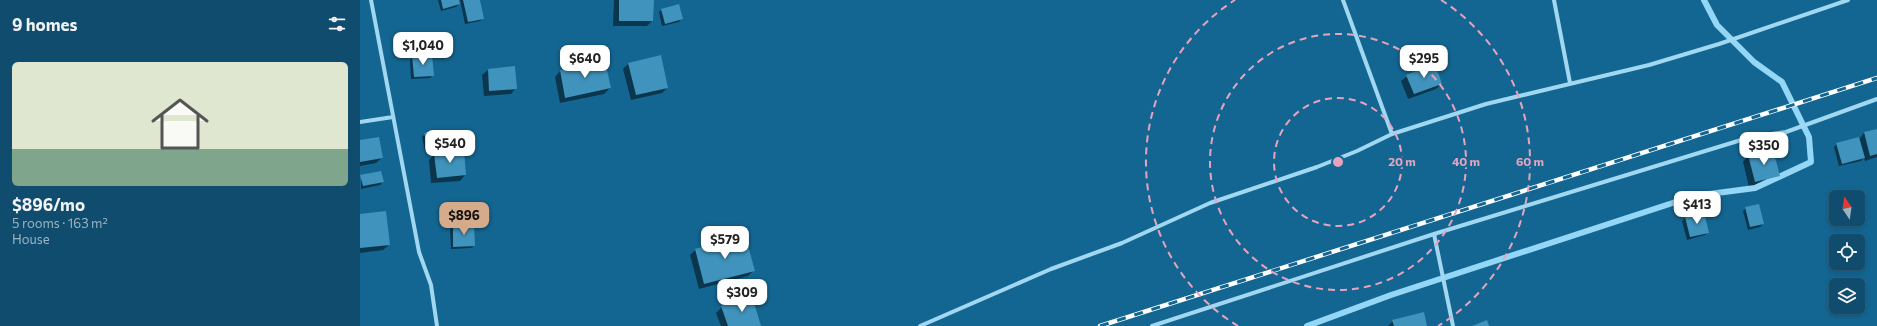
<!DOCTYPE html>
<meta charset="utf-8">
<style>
body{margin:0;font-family:Commissioner,sans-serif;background:#1d5676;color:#f1f3f6;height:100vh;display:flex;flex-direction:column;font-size:15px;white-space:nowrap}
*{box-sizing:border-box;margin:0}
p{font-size:13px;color:#9bb4c2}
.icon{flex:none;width:22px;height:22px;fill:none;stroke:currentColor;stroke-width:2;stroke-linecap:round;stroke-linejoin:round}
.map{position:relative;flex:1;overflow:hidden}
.drawer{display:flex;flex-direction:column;background:#0f4c6e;width:360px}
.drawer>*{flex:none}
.needle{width:26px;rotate:347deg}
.buttons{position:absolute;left:1469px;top:190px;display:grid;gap:8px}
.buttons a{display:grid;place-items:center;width:36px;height:36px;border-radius:6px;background:#0f4c6e;box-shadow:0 2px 6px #0003,0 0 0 1px #2f6381;font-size:20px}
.price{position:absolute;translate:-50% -34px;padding:0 9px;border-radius:8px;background:#fff;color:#222;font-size:13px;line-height:26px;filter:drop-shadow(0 1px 2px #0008)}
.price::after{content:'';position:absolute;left:50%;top:24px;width:12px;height:9px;margin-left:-6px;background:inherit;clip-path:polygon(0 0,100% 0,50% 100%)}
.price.selected{background:#d6ab8b;color:#111}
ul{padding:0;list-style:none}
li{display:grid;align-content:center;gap:8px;height:212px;padding:0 12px}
li span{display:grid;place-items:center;height:124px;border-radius:6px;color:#555}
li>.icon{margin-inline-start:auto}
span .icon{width:72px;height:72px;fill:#fffc;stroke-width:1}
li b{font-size:17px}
h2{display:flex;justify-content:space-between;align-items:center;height:48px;padding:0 12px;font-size:17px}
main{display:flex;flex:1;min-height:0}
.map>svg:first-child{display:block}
</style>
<main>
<section class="drawer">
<h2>9 homes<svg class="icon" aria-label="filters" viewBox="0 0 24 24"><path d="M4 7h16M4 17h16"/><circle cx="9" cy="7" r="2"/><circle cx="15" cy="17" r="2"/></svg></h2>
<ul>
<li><span style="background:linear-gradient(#dfe7d0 70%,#7fa58c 0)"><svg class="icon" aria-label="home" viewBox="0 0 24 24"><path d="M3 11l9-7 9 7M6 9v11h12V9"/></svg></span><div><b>$896/mo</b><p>5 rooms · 163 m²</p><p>House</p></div></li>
</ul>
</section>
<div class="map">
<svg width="1517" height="326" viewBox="0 0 1517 326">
<rect width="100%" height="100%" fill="#146692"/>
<!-- shadow -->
<path fill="#0007" d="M78,0H98L99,4L96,7L81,11Z
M100,0H119L123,19L120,21L105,24Z
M254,0H293L292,21L287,26H253Z
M301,10L321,19L319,22L302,26L299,12Z
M53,57L73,75L70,78L51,79L50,60Z
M245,62L250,88L244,94L200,103L195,77L200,71Z
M269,63L307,88L302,93L271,100L263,69Z
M155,67L156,88L151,94L124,96L122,75L128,70Z
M1047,76L1081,84L1076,89L1048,99L1041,81Z
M1517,130V157L1505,161L1504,158L1501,161L1479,166L1474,147L1477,144L1499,139L1504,133Z
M65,134L83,145L80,148L65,151L62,137Z
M0,141L22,158L16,163L0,166Z
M1413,150L1419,175L1413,181L1389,187L1383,162L1388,156Z
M74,155L105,175L100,181L71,183L69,160Z
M1,176L23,182L20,185L1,189Z
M1386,208L1403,224L1400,227L1388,230L1383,211Z
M0,215L29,245L23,250L0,253Z
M1325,218L1348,232L1345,235L1327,240L1322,221Z
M113,226L114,246L111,248L91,249L90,229L93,227Z
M335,250L393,271L388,276L339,289L330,255Z
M362,307L400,326H361L356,313Z
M1033,321L1066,326H1028Z"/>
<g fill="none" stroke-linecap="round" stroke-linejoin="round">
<!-- stream -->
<path stroke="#93d6f5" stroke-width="6" d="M947,326L1031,295L1334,196L1395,188L1451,162L1449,137L1422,82L1394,62L1357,25L1344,0"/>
</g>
<!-- building -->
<path fill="#4093bc" d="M81,0H99L100,4L83,9Z
M103,0H120L124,19L108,22Z
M259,0H294L293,21H259Z
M319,4L323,19L305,24L301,9Z
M72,55L74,76L54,77L52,56Z
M301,55L308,88L276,95L268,63Z
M245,61L251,88L205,98L200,70Z
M1075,64L1082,84L1054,94L1046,75Z
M155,66L157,89L129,91L128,69Z
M1517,129V154L1510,156L1504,132Z
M80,130L84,146L68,149L64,133Z
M19,137L23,158L0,162V140Z
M1499,137L1505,158L1482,164L1476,143Z
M1413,149L1420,176L1395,182L1388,155Z
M104,150L106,175L77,178L74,154Z
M21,171L24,182L3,186L0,175Z
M1399,204L1404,224L1390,227L1385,207Z
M26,211L30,245L0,248V214Z
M1344,212L1349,233L1330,237L1325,217Z
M114,225L115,246L93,247V226Z
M385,235L395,271L344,284L335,249Z
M392,296L401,326H368L361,306Z
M1064,312L1067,326H1034L1032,320Z
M1127,320L1129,326H1112Z"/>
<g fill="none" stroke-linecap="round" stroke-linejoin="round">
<!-- street -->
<path stroke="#a1d7f1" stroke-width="4" d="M11,0L59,252L71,285L77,326
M983,0L1032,134
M1194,0L1210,83
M0,122L33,117
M1074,234L1093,326
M560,326L691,269L762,243L850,203L957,167L997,151L1032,134L1126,104L1289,65L1359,44L1488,0
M792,326L1074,234L1391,137L1426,132L1517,99"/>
<defs>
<path id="rail" d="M740,326L1517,78"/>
</defs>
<!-- rail casing -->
<use href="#rail" stroke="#fff" stroke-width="4.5"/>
<!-- rail -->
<use href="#rail" stroke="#146692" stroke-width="3" stroke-dasharray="9" stroke-linecap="butt"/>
</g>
<!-- distance rings -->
<g fill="none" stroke="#e7a3bd" stroke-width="2" stroke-dasharray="7 5">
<circle cx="978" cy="162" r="64"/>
<circle cx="978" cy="162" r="128"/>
<path d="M878 326A192 192 0 0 1 875 0M1081 0A192 192 0 0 1 1078 326"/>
</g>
<circle cx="978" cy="162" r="6" fill="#e7a3bd" stroke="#146692" stroke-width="2"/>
<g font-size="12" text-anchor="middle" font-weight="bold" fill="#e7a3bd" stroke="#146692" stroke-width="4" stroke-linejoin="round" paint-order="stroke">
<text x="1042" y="166">20 m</text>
<text x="1106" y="166">40 m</text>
<text x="1170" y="166">60 m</text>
</g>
</svg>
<div class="buttons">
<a><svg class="needle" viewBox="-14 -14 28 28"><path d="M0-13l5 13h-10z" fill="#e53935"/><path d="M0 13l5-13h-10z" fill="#9bb4c2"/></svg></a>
<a><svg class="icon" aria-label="locate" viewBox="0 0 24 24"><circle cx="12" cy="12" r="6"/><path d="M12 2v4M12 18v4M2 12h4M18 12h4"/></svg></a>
<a><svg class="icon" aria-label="layers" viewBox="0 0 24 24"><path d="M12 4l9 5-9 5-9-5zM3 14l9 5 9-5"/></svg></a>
</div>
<b class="price" style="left:63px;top:66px">$1,040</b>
<b class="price" style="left:225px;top:79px">$640</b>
<b class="price" style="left:1064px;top:79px">$295</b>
<b class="price" style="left:90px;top:164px">$540</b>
<b class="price" style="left:1404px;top:166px">$350</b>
<b class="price" style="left:1337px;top:225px">$413</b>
<b class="price selected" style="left:104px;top:236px">$896</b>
<b class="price" style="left:365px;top:260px">$579</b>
<b class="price" style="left:382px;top:313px">$309</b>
</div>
</main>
